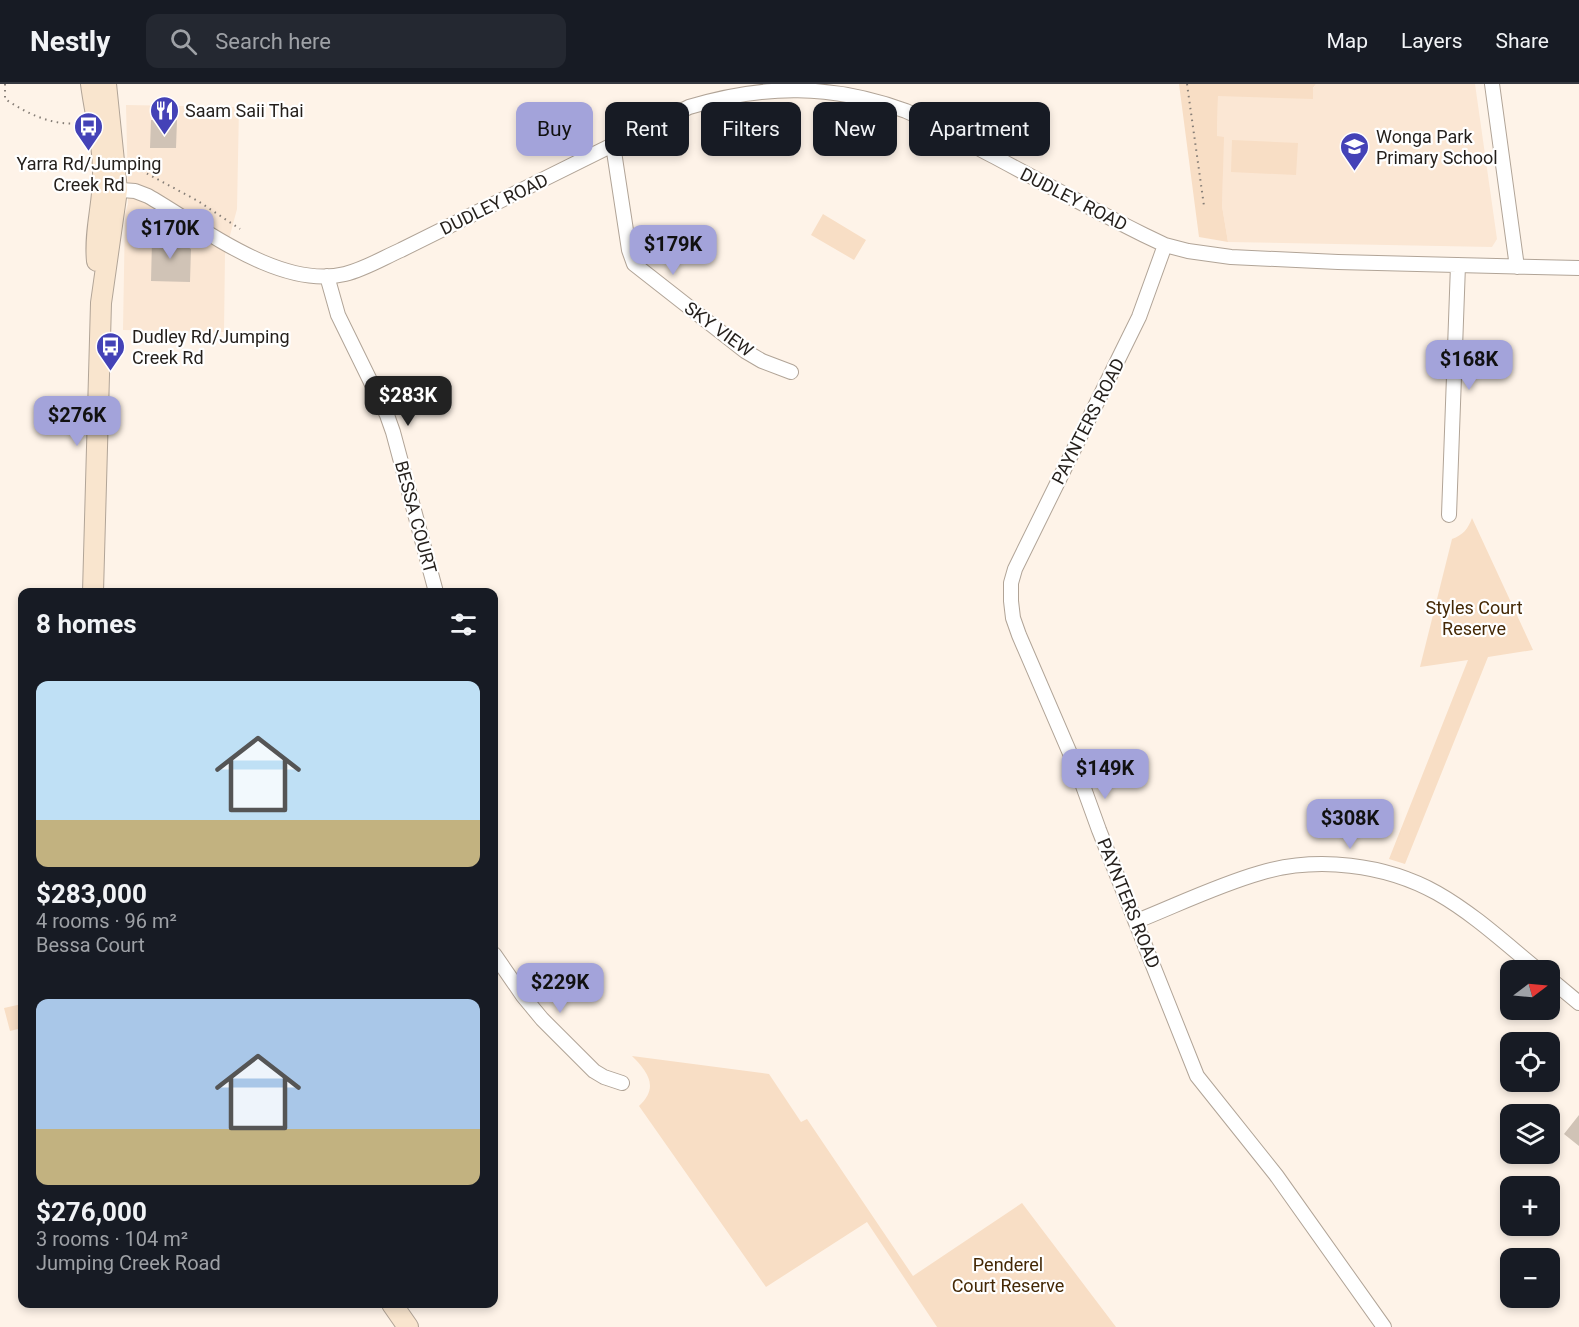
<!DOCTYPE html>
<meta charset="utf-8">
<style>
body{margin:0;font-family:Roboto,sans-serif;background:#242831;color:#f1f3f6;height:100vh;display:flex;flex-direction:column;font-size:22px;white-space:nowrap}
*{box-sizing:border-box;margin:0}
p{font-size:20px;color:#9ea1a6}
.icon{flex:none;width:33px;height:33px;fill:none;stroke:currentColor;stroke-width:2;stroke-linecap:round;stroke-linejoin:round}
.map{position:relative;flex:1;overflow:hidden}
.details{position:absolute;left:18px;top:504px;width:480px;height:720px;display:flex;flex-direction:column;background:#171b24;border-radius:12px;box-shadow:0 3px 9px #0003}
.details>*{flex:none}
.top-card{position:absolute;left:516px;top:18px;width:570px;height:54px;display:flex;gap:12px}
.needle{width:39px;rotate:74deg}
.fabs{position:absolute;left:1500px;top:876px;display:grid;gap:12px}
.fabs a{display:grid;place-items:center;width:60px;height:60px;border-radius:12px;background:#171b24;box-shadow:0 3px 9px #0003;font-size:30px}
.price{position:absolute;translate:-50% -51px;padding:0 14px;border-radius:12px;background:#a3a3da;color:#111;font-size:20px;line-height:39px;filter:drop-shadow(0 2px 3px #0008)}
.price::after{content:'';position:absolute;left:50%;top:36px;width:18px;height:14px;margin-left:-9px;background:inherit;clip-path:polygon(0 0,100% 0,50% 100%)}
.price.active{background:#222;color:#fff}
ul{padding:0;list-style:none}
li{display:grid;align-content:center;gap:12px;height:318px;padding:0 18px}
li span{display:grid;place-items:center;height:186px;border-radius:12px;color:#555}
li>.icon{margin-inline-start:auto}
span .icon{width:108px;height:108px;fill:#fffc;stroke-width:1}
li b{font-size:26px}
h2{display:flex;justify-content:space-between;align-items:center;height:72px;padding:0 18px;font-size:26px}
.tag{padding:0 21px;border-radius:12px;background:#171b24;box-shadow:0 3px 9px #0003;font-size:21px;line-height:54px}
.tag.active{background:#a3a3da;color:#111}
header{display:flex;align-items:center;gap:36px;box-sizing:border-box;height:84px;padding:0 30px;background:#171b24;border-bottom:2px solid #363941}
header strong{font-size:28px}
nav{display:flex;gap:33px;margin-inline-start:auto;font-size:21px}
.search{width:420px;height:54px;background:#242831;display:flex;align-items:center;gap:15px;box-sizing:border-box;padding:0 21px;border-radius:12px;color:#9ea1a6;font-size:22px}
.map>svg:first-child{display:block}
</style>
<header>
<strong>Nestly</strong>
<div class="search"><svg class="icon" aria-label="search" viewBox="0 0 24 24"><circle cx="10" cy="10" r="6"/><path d="M15 15l6 6"/></svg>Search here</div>
<nav><a>Map</a><a>Layers</a><a>Share</a></nav>
</header>
<div class="map">
<svg width="1579" height="1243" viewBox="0 0 1579 1243">
<rect width="100%" height="100%" fill="#fef3e8"/>
<!-- built -->
<path fill="#fbe7d4" d="M1316,0H1475L1497,155L1492,163L1228,158L1222,122L1223,53H1217L1218,11L1307,14Z
M126,21L239,23L237,125L225,170L224,248L123,246L125,130L128,120V106Z"/>
<!-- green -->
<path fill="#f8dec5" d="M1179,0H1316L1313,4V15L1218,12L1217,52L1224,53L1222,122L1228,158L1199,153Z
M1232,56L1298,59L1296,91L1231,88Z
M823,130L866,156L854,176L811,151Z
M1472,434L1533,566L1488,573L1405,780L1389,775L1468,576L1420,583L1452,455C1463,451 1468,445 1472,434Z
M22,920V944L10,947L4,924Z
M632,972L769,990L801,1038L807,1035L913,1192L1022,1119L1116,1243H937L867,1138L766,1203L639,1022C660,1003 647,987 632,972Z"/>
<!-- building -->
<path fill="#d0c3b6" d="M151,36H177L176,64H150Z
M162,147L191,165L190,198L151,197L152,157H156Z
M1579,1031V1062L1564,1050Z"/>
<g fill="none" stroke-linecap="round" stroke-linejoin="round">
<defs>
<path id="street" d="M1492,0L1517,183
M613,61L629,166L634,180L745,267L762,277L791,288
M108,105L135,107L148,112C202,143 280,206 345,190C365,185 383,174 401,166L689,23C764,0 832,0 906,27C936,40 966,58 995,73C1045,100 1094,126 1144,151L1165,161L1188,167L1231,173L1338,178L1579,184
M1165,161L1139,233L1015,485L1011,499V517L1013,534L1019,551L1078,688L1099,746L1197,992L1276,1091L1384,1243
M327,192L338,231L387,331L393,348L436,508
M1449,431L1458,181
M1137,837C1177,821 1218,801 1260,789C1317,772 1385,780 1437,809C1474,830 1506,860 1538,886
M494,870L523,912L542,935L594,987L604,993L622,999
M1550,895L1579,919"/>
<path id="secondary" d="M91,0C95,31 104,62 103,93C103,121 94,148 97,177
M93,508L101,219L117,106L106,0
M392,1220L408,1243"/>
</defs>
<!-- street casing -->
<use href="#street" stroke="#b1a497" stroke-width="16"/>
<!-- secondary casing -->
<use href="#secondary" stroke="#b1a497" stroke-width="22"/>
<!-- path -->
<path stroke="#867e77" stroke-width="2" stroke-dasharray="1.5 4.5" stroke-linecap="butt" d="M5,0V15C28,30 52,42 80,39
M1187,0L1204,122
M131,81L198,117L240,145"/>
<!-- street -->
<use href="#street" stroke="#fff" stroke-width="14"/>
<!-- secondary -->
<use href="#secondary" stroke="#f9e5ce" stroke-width="20"/>
</g>
<!-- icons -->
<defs>
<symbol id="restaurant-pin" viewBox="-11 -11 22 30"><path d="M0 17L-7.5 6A9.5 9.5 0 1 1 7.5 6Z" fill="#4442b7" stroke="#fff"/><path d="M-5-6h1v4h1v-4h1v4h1v-4h1v5L-1.5 .5V6h-2V.5L-5-1ZM5-6V6H3V1.5H1.5Q1.5-4 5-6Z" fill="#fff"/></symbol>
<symbol id="bus-pin" viewBox="-11 -11 22 30"><path d="M0 17L-7.5 6A9.5 9.5 0 1 1 7.5 6Z" fill="#4442b7" stroke="#fff"/><path d="M-5-6H5V4H4V6H2V4H-2V6H-4V4H-5ZM-3.5-4V0h7V-4ZM-3.5 1.2v1.5H-2V1.2ZM2 1.2v1.5H3.5V1.2Z" fill="#fff"/></symbol>
<symbol id="school-pin" viewBox="-11 -11 22 30"><path d="M0 17L-7.5 6A9.5 9.5 0 1 1 7.5 6Z" fill="#4442b7" stroke="#fff"/><path d="M0-5L7-2L0 1L-7-2ZM-4 1L0 2.5L4 1V4Q0 6-4 4Z" fill="#fff"/></symbol>
</defs>
<g fill-rule="evenodd">
<use href="#restaurant-pin" x="148" y="10" width="33" height="45"/>
<use href="#bus-pin" x="72" y="26" width="33" height="45"/>
<use href="#school-pin" x="1338" y="46" width="33" height="45"/>
<use href="#bus-pin" x="94" y="246" width="33" height="45"/>
</g>
<g text-anchor="middle" dominant-baseline="central" stroke-width="4.5" stroke-linejoin="round" paint-order="stroke">
<!-- poi labels -->
<g font-size="18" fill="#241f1b" stroke="#fff" text-anchor="start">
<text x="185" y="26">Saam Saii Thai</text>
<text x="1376" y="52">Wonga Park<tspan x="1376" dy="21">Primary School</tspan></text>
<text x="89" y="79" text-anchor="middle">Yarra Rd/Jumping<tspan x="89" dy="21">Creek Rd</tspan></text>
<text x="132" y="252">Dudley Rd/Jumping<tspan x="132" dy="21">Creek Rd</tspan></text>
</g>
<!-- street labels -->
<g font-size="18" fill="#241f1b" stroke="#fff">
<text transform="translate(1074 115) rotate(27)">DUDLEY ROAD</text>
<text transform="translate(494 120) rotate(-26)">DUDLEY ROAD</text>
<text transform="translate(719 245) rotate(36)">SKY VIEW</text>
<text transform="translate(1088 337) rotate(-63)">PAYNTERS ROAD</text>
<text transform="translate(416 433) rotate(75)">BESSA COURT</text>
<text transform="translate(1129 819) rotate(68)">PAYNTERS ROAD</text>
</g>
<!-- park labels -->
<g font-size="18" fill="#442805" stroke="#fff">
<text x="1474" y="523">Styles Court<tspan x="1474" dy="21">Reserve</tspan></text>
<text x="1008" y="1180">Penderel<tspan x="1008" dy="21">Court Reserve</tspan></text>
</g>
</g>
</svg>
<div class="fabs">
<a><svg class="needle" viewBox="-14 -14 28 28"><path d="M0-13l5 13h-10z" fill="#e53935"/><path d="M0 13l5-13h-10z" fill="#9ea1a6"/></svg></a>
<a><svg class="icon" aria-label="locate" viewBox="0 0 24 24"><circle cx="12" cy="12" r="6"/><path d="M12 2v4M12 18v4M2 12h4M18 12h4"/></svg></a>
<a><svg class="icon" aria-label="layers" viewBox="0 0 24 24"><path d="M12 4l9 5-9 5-9-5zM3 14l9 5 9-5"/></svg></a>
<a>+</a>
<a>−</a>
</div>
<b class="price" style="left:170px;top:176px">$170K</b>
<b class="price" style="left:673px;top:192px">$179K</b>
<b class="price" style="left:1469px;top:307px">$168K</b>
<b class="price active" style="left:408px;top:343px">$283K</b>
<b class="price" style="left:77px;top:363px">$276K</b>
<b class="price" style="left:1105px;top:716px">$149K</b>
<b class="price" style="left:1350px;top:766px">$308K</b>
<b class="price" style="left:560px;top:930px">$229K</b>
<div class="top-card">
<a class="tag active">Buy</a>
<a class="tag">Rent</a>
<a class="tag">Filters</a>
<a class="tag">New</a>
<a class="tag">Apartment</a>
</div>
<section class="details">
<h2>8 homes<svg class="icon" aria-label="filters" viewBox="0 0 24 24"><path d="M4 7h16M4 17h16"/><circle cx="9" cy="7" r="2"/><circle cx="15" cy="17" r="2"/></svg></h2>
<ul>
<li><span style="background:linear-gradient(#bfe0f5 75%,#c2b280 0)"><svg class="icon" aria-label="home" viewBox="0 0 24 24"><path d="M3 11l9-7 9 7M6 9v11h12V9"/></svg></span><div><b>$283,000</b><p>4 rooms · 96 m²</p><p>Bessa Court</p></div></li>
<li><span style="background:linear-gradient(#a9c7e8 70%,#c2b280 0)"><svg class="icon" aria-label="home" viewBox="0 0 24 24"><path d="M3 11l9-7 9 7M6 9v11h12V9"/></svg></span><div><b>$276,000</b><p>3 rooms · 104 m²</p><p>Jumping Creek Road</p></div></li>
</ul>
</section>
</div>
